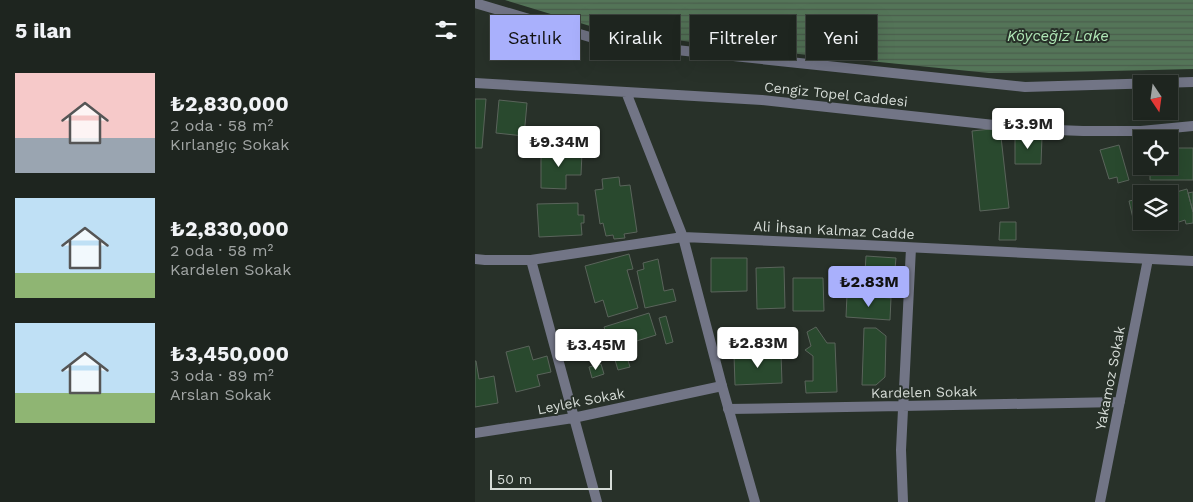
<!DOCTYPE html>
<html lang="tr">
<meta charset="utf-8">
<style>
body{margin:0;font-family:"Work Sans",sans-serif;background:#2b312c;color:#f1f3f6;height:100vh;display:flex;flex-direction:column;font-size:19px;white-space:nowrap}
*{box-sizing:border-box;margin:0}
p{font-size:16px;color:#a1a5a4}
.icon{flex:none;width:28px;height:28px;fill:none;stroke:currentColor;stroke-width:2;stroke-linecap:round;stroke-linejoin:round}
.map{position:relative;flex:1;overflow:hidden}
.sheet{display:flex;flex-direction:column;background:#1e251f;width:475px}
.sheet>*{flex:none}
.guide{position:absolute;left:15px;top:15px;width:475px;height:45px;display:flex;gap:10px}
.needle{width:32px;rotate:167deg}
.buttons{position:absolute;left:658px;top:75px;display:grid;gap:10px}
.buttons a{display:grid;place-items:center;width:45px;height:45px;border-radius:0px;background:#1e251f;box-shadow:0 5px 20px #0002,0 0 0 1px #3c423d;font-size:25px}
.scale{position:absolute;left:15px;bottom:12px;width:122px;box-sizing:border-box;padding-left:5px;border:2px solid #d6dcd7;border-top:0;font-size:14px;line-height:18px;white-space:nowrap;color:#d6dcd7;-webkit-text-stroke:4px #283129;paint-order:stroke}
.price{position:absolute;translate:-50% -42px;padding:0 11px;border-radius:5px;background:#fff;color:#222;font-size:16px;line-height:32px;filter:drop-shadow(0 1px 2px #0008)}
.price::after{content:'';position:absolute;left:50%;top:30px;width:15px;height:11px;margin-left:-8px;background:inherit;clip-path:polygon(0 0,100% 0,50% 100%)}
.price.on{background:#a9b0fc;color:#111}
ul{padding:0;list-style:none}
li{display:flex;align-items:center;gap:15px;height:125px;padding:0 15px}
li span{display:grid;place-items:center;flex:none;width:140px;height:100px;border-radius:0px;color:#555}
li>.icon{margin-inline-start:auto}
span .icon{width:60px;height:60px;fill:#fffc;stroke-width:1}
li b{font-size:21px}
h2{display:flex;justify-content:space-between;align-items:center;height:60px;padding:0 15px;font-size:21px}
.pill{padding:0 18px;border-radius:0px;background:#1e251f;box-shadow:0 5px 20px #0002,0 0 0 1px #3c423d;font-size:18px;line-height:45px}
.pill.on{background:#a9b0fc;color:#111}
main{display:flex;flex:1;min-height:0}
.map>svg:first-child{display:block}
</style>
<main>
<section class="sheet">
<h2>5 ilan<svg class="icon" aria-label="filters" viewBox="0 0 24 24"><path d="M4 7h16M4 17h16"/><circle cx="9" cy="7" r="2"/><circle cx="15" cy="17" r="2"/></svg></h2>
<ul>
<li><span style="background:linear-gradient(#f6c9c9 65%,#9aa5b1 0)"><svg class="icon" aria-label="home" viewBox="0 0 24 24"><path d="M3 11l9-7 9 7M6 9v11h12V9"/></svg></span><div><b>₺2,830,000</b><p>2 oda · 58 m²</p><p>Kırlangıç Sokak</p></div></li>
<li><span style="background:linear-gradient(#bfe0f5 75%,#8fb573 0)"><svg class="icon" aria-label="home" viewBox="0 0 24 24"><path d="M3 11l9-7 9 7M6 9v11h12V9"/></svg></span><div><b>₺2,830,000</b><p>2 oda · 58 m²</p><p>Kardelen Sokak</p></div></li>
<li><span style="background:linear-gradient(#bfe0f5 70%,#8fb573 0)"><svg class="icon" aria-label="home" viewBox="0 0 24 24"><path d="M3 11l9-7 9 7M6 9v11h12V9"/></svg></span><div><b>₺3,450,000</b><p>3 oda · 89 m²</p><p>Arslan Sokak</p></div></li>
</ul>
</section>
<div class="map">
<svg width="718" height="502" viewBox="0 0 718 502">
<defs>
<pattern id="water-rules" width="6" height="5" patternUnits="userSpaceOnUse" patternTransform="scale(1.25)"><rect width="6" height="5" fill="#547558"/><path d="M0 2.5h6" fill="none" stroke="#4b5e4d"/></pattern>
</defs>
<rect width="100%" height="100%" fill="#283129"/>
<!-- water -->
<path fill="url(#water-rules)" d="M30,0H718V69L593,72L514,73L324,54L138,33Z"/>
<!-- building -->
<path fill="#29492e" stroke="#5a645b" d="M0,99H11L7,148H0Z
M24,100L52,103L49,136L21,133Z
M525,128L534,208L505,211L497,131Z
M540,136L567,137L566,164H540Z
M644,145L654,180L643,183L642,177L634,179L625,150Z
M694,148H718V180H675V166H694Z
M66,151L107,152L106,175H91V189L66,188Z
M144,177L145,186L155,185L162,232L149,234L150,238L139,239L138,235L131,236L128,223L125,224L120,190L128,189L127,179Z
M712,189L718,212V223L711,224L710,220L701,223L694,194Z
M718,192V212L713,193Z
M666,195V221H683L685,227L675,229L674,224L660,227L654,201L659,200L658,197Z
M103,203V215H109V223H106L107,235L64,237L62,204Z
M525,222H541V240H524Z
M154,254L158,269L152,270L163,308L133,317L128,300L120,303L110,266Z
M391,256L421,258L418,290L389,288Z
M236,258H272V291L236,292Z
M183,259L189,291L198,289L201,301L170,308L162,271L169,269L168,263Z
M309,267L310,308L282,309L281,268Z
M318,278H348L349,311H318Z
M372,295L416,298L415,320L371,317Z
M174,313L181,335L136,349L129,327Z
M191,316L198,342L191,344L184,318Z
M341,327L352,343H360L362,392L331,393L330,381H338V356L330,350L336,346L332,332Z
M389,328H401L411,336L410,377L401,385H387Z
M54,346L58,360L72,356L76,372L62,375L65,386L41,392L31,352Z
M306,354L307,383L260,385L259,355Z
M152,357L155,367L143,370L140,360Z
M0,361H1L4,379L19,376L23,403L0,407Z
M126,364L129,374L117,378L114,367Z"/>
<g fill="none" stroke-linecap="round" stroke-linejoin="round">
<!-- pedestrian -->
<path stroke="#727586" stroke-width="10" d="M0,3L135,43L550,87L718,82"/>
<!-- minor -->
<path stroke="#727586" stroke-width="10" d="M56,260L122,502
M253,409L427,406L645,402
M0,433L98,418L247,386
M428,502L426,450L436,248
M625,502L673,259"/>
<!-- tertiary -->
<path stroke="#727586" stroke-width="10" d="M0,83L287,100L556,129L608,131H666L718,126
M151,92L208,237L247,386L280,502
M0,259L10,260H56L208,237L389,245L718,261"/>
</g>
<g text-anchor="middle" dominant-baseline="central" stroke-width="4" stroke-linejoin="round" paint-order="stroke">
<!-- street labels -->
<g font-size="14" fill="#d6dcd7" stroke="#283129">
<text transform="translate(361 94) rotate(6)">Cengiz Topel Caddesi</text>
<text transform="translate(359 230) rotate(3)">Ali İhsan Kalmaz Cadde</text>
<text transform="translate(635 378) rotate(-79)">Yakamoz Sokak</text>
<text transform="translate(449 392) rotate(-1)">Kardelen Sokak</text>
<text transform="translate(106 401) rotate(-11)">Leylek Sokak</text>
</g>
<!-- water labels -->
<g font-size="15" font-style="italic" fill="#b0e8b7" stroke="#283129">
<text x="583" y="36">Köyceğiz Lake</text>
</g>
</g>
</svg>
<div class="buttons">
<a><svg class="needle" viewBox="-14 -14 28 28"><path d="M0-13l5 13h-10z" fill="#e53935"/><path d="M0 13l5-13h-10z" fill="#a1a5a4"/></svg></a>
<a><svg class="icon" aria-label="locate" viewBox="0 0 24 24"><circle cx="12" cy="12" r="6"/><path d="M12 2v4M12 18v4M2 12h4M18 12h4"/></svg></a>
<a><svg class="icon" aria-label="layers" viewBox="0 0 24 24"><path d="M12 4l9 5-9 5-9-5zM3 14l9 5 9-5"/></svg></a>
</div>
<div class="scale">50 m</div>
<b class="price" style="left:553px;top:150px">₺3.9M</b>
<b class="price" style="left:84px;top:168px">₺9.34M</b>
<b class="price on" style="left:394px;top:308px">₺2.83M</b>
<b class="price" style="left:283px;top:369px">₺2.83M</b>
<b class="price" style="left:121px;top:371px">₺3.45M</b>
<div class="guide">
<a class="pill on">Satılık</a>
<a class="pill">Kiralık</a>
<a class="pill">Filtreler</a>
<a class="pill">Yeni</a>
</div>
</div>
</main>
